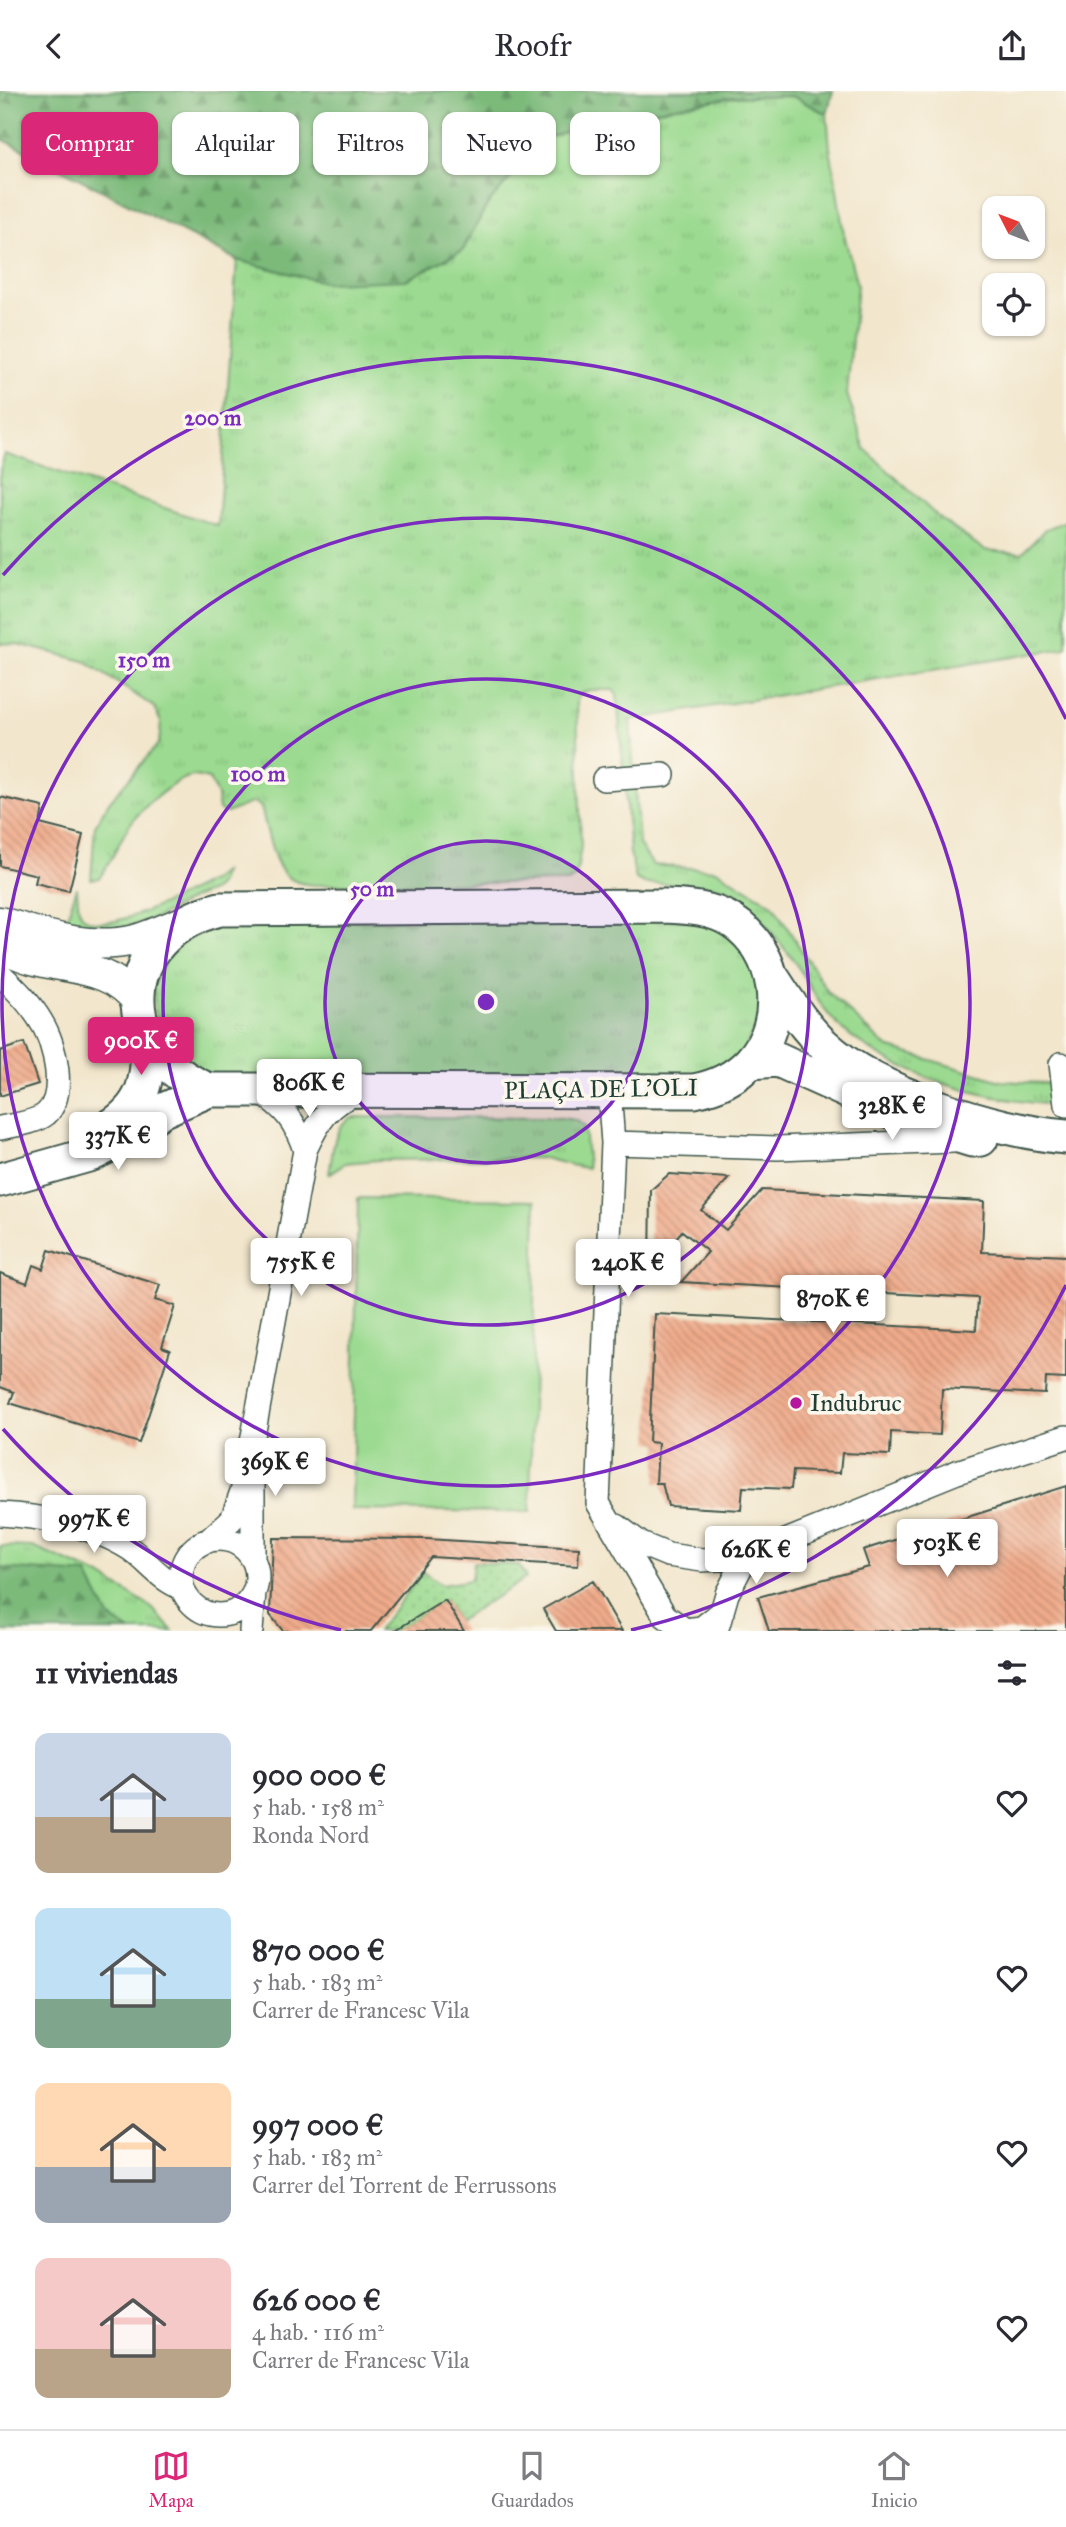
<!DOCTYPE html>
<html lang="es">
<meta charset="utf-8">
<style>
body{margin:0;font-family:"IM FELL Great Primer",serif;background:#f2f2f3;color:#2b2b33;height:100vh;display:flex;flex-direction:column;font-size:26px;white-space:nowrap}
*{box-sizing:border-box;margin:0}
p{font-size:23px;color:#7c7c81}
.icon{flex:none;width:38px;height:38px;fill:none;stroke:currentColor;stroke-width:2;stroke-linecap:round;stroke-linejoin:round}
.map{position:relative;height:1540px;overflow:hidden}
.side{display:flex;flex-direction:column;background:#fff;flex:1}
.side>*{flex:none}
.hud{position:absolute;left:21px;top:21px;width:700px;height:63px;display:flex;gap:14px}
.needle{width:46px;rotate:312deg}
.buttons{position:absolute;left:982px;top:105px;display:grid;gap:14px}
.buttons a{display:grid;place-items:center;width:63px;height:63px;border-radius:14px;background:#fff;box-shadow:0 2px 5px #0004;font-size:35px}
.price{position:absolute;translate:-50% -60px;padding:0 16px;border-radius:7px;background:#fff;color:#222;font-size:23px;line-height:46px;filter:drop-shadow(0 2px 4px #0008)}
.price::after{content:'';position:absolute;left:50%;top:42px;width:21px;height:16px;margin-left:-10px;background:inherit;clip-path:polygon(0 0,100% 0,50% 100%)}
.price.active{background:#db2777;color:#fff}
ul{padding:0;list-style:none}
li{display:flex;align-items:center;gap:21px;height:175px;padding:0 35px}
li span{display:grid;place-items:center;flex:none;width:196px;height:140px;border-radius:14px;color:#555}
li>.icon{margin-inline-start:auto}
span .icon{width:84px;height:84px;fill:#fffc;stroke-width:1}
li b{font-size:30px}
h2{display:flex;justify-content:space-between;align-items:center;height:84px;padding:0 35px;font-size:30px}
.tag{padding:0 24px;border-radius:14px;background:#fff;box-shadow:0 2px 5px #0004;font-size:24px;line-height:63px}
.tag.active{background:#db2777;color:#fff}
header{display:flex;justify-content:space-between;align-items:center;height:91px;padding:0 35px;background:#fff;font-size:32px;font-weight:600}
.tabs{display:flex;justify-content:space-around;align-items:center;height:98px;border-top:2px solid #e1e1e2;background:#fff;font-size:19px;color:#7c7c81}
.tabs a{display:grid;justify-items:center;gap:4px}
.tabs .active{color:#db2777}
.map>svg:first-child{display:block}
</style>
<header><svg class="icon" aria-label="back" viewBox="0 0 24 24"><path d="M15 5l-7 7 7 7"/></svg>Roofr<svg class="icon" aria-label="share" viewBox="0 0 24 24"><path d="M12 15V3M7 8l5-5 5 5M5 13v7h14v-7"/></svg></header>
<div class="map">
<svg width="1066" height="1540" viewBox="0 0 1066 1540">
<defs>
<pattern id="grass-tufts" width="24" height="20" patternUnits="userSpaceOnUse" patternTransform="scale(1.75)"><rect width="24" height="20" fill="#9bda90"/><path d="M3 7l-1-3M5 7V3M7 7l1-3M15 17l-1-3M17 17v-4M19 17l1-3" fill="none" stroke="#85bc7d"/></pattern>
<pattern id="forest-firs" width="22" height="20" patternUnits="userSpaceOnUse" patternTransform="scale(1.75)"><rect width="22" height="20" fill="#7cba7a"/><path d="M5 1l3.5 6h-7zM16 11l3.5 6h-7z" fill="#659865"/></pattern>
<pattern id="park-dots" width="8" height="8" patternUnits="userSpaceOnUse" patternTransform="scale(1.75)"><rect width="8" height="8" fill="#9bda90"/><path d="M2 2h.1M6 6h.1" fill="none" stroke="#85bc7d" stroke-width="1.8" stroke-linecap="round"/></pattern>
<pattern id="building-back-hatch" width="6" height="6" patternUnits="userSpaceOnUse" patternTransform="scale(1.75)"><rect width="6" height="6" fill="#f0ab8b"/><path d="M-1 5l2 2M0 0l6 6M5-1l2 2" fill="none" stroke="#c28c72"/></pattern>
</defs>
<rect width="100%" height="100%" fill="#fbf7ec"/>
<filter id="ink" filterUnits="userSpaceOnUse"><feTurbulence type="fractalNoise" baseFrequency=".0143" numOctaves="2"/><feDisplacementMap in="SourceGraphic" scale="14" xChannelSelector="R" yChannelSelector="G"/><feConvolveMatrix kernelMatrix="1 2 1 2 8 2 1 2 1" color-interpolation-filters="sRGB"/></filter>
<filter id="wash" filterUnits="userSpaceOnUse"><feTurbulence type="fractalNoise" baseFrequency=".00686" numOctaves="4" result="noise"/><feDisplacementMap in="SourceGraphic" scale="28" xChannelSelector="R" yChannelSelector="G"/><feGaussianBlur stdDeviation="1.57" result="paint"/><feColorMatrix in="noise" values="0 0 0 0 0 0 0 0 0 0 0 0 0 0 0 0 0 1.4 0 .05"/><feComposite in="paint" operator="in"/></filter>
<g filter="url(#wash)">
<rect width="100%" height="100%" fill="#f2e6cc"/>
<!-- grass -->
<path fill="url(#grass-tufts)" stroke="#5d8c62" stroke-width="2" d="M792,5L827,23L830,57L844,143L857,194L847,303L865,358L940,428L985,459L1022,462L1046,438L1066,430V557L630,629L639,753L653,774L716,779L773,814L828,901L887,956L1001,990L1066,993V1014C990,1012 898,987 839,935C822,919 812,899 800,879C785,856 768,837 750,817C745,813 740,806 735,802C714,791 669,793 646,793L636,788L630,762L617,604L613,599H590L581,602L577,609L581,756L576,786L568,791L314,794C304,793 295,792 287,785C273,775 266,734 261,716L253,711L227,722L219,719L217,704L209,688C204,687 197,685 193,685C173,689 140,718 129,735C118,752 112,771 99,787L91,788L95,735L109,711L159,652L161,631L154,616L84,570L18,553L0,552V379L5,363L218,435L237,169L327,192L463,159L487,114L544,48L600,29L733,6Z
M223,781C219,803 210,799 194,807C178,815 162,826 145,831C120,839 90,839 64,835L77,796C78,804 77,816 81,823C99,852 192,798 213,789Z
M686,829L715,835L744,856L764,916L741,966L702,988L234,989L194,979L157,936L153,896L171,856L227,830Z
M352,1026L561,1027L575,1029L584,1036L588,1077C577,1077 555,1069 542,1067L378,1069L346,1072L329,1083C333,1063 332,1035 352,1026Z
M0,1455L33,1456L99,1484L152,1517L173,1540H0Z"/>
<!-- forest -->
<path fill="url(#forest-firs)" stroke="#4e7c57" stroke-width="2" d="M0,0H833L827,23L792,5L733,6L600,29L544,48L487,114L463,159L406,189L327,192L237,169L0,47Z
M0,1477L87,1483L109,1526L130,1540H0Z"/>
<!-- park -->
<path fill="url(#park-dots)" stroke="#5d8c62" stroke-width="2" d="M473,1471L519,1474L526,1487L458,1530L445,1509L394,1540H377L423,1481L441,1494L471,1489Z"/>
<!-- pitch -->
<path fill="#9bda90" stroke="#5d8c62" stroke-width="2" d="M358,1107L536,1109L530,1421L352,1419Z"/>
<g id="blocks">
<!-- building -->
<path fill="url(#building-back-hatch)" d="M0,706L43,716L40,733L83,744L69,800L35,792L37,784L0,775Z
M24,952L38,993L0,1005V960Z
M669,1083L729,1087L701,1119L726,1139L762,1099L984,1110L982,1161L1066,1165V1288L1046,1287L1045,1303L942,1298L940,1344L891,1341L890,1364L842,1362L840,1382L793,1380L791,1398L743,1396L741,1419L668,1415L662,1392H656L658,1352L649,1351L655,1223L976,1239L978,1207L681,1191L708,1161L682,1140L650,1177L651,1099Z
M49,1159L160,1194L155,1209L175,1215L162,1256L170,1259L139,1352L10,1312L14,1301L0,1296V1182L27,1192L33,1174L43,1178Z
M1066,1395V1540H769L758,1506L869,1476L863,1459Z
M273,1447L427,1448L579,1457L578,1475L431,1466L371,1540H283L270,1524Z
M593,1490L622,1540H556L543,1518Z
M445,1509L464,1540H394Z"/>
</g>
</g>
<g filter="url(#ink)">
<use href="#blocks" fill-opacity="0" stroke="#3f564b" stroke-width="2"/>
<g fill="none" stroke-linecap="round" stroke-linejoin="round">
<defs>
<path id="minor" d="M604,688L663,684
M0,883C16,898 31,913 42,932C55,953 67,1004 46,1023C35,1032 14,1034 0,1037
M1061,973L1066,1014
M609,999L613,1052L598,1412L665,1525L685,1539L702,1537L722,1521
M259,1000C285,1017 295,1030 305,1059
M613,1052L778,1057L953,1050
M253,1388V1469
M0,1423C41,1425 95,1435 130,1458C149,1471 160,1489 182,1497
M617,1435L641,1453L668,1464L702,1469L746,1466L957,1381L1066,1346
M181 1486a38 38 0 1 1 76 0a38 38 0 1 1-76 0Z
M208,1450L232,1428L244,1395L305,1059C317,1033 329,1011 358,1002
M718,1534L727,1503L746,1466
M251,1540L254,1501"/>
<path id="tertiary" d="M0,831C45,844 87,860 135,849C150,845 166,837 181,832
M0,856C10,860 21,865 32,868C71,879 111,875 138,911"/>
<path id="secondary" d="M664,815C687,816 712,817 732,830C778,860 789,930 750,971C735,987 715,996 694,1000L209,999C111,960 114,844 220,818Z
M772,886C788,910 803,935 824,954C876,1003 996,1040 1066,1046
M751,971L778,969L917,1032L972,1049L981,1048
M108,1037C145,1015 148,989 148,950
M0,1089L92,1063L116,1051L161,1020L209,999"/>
</defs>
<!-- minor casing -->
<use href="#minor" stroke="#3f564b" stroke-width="26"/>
<!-- tertiary casing -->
<use href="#tertiary" stroke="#3f564b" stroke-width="33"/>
<!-- secondary casing -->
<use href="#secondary" stroke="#3f564b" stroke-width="37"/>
<!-- minor -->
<use href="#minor" stroke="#fff" stroke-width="23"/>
<!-- tertiary -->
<use href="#tertiary" stroke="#fff" stroke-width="30"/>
<!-- secondary -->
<use href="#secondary" stroke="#fff" stroke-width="33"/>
</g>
</g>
<!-- distance rings -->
<circle cx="486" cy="911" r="161" fill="#7b2cbf" fill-opacity=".12"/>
<g fill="none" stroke="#7b2cbf" stroke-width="3.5">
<circle cx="486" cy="911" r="161"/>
<circle cx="486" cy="911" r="323"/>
<circle cx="486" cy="911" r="484"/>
<path d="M1066 1194A645 645 0 0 1 631 1539M341 1539A645 645 0 0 1 3 1338M3 484A645 645 0 0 1 1066 628"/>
</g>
<!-- markers -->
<circle fill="#b5179e" stroke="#fbf7ec" stroke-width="2.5" cx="796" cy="1312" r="7"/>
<g text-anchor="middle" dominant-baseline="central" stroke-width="7" stroke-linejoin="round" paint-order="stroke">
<!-- street labels -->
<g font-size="24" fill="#1f3d34" stroke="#fbf7ec">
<text transform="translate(601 998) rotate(-1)">PLAÇA DE L'OLI</text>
</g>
<!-- poi labels -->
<g font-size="24" fill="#1f3d34" stroke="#fbf7ec" text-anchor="start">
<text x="810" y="1312">Indubruc</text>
</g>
</g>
<circle cx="486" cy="911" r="10" fill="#7b2cbf" stroke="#fbf7ec" stroke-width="3.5"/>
<g font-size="21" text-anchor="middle" font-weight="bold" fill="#7b2cbf" stroke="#fbf7ec" stroke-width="7" stroke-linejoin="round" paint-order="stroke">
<text x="213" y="334">200 m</text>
<text x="144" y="576">150 m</text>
<text x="258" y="690">100 m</text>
<text x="372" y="805">50 m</text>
</g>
</svg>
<div class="buttons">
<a><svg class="needle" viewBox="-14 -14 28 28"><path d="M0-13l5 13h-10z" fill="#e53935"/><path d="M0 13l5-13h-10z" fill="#7c7c81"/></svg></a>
<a><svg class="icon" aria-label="locate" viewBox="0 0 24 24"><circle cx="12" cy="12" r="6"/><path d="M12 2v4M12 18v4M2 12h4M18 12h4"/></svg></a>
</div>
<b class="price active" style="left:141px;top:986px">900K €</b>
<b class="price" style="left:309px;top:1028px">806K €</b>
<b class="price" style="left:892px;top:1051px">328K €</b>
<b class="price" style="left:118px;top:1081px">337K €</b>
<b class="price" style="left:301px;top:1207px">755K €</b>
<b class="price" style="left:628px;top:1208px">240K €</b>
<b class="price" style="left:833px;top:1244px">870K €</b>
<b class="price" style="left:275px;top:1407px">369K €</b>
<b class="price" style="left:94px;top:1464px">997K €</b>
<b class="price" style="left:947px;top:1488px">503K €</b>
<b class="price" style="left:756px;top:1495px">626K €</b>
<div class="hud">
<a class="tag active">Comprar</a>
<a class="tag">Alquilar</a>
<a class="tag">Filtros</a>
<a class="tag">Nuevo</a>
<a class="tag">Piso</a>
</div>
</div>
<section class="side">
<h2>11 viviendas<svg class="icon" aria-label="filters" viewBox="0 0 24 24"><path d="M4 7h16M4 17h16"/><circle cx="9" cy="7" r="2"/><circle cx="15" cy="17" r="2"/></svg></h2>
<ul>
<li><span style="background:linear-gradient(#c9d6e8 60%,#b9a48a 0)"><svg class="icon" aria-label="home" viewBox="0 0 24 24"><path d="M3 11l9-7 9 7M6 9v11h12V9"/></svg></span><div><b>900 000 €</b><p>5 hab. · 158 m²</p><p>Ronda Nord</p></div><svg class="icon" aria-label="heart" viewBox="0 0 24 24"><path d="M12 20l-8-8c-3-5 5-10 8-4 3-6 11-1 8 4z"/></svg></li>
<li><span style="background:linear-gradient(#bfe0f5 65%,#7fa58c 0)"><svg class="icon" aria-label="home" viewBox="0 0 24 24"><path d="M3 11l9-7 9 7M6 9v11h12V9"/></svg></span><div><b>870 000 €</b><p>5 hab. · 183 m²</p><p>Carrer de Francesc Vila</p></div><svg class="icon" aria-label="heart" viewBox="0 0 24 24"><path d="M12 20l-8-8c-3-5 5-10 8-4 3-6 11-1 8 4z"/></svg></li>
<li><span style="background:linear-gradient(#ffd9b3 60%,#9aa5b1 0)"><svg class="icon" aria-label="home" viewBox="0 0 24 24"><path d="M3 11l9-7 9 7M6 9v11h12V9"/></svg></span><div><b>997 000 €</b><p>5 hab. · 183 m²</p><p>Carrer del Torrent de Ferrussons</p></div><svg class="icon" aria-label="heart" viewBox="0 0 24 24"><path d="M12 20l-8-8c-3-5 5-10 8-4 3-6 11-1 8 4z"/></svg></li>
<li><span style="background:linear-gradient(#f6c9c9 65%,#b9a48a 0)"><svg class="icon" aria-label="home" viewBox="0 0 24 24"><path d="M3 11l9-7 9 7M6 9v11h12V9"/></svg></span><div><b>626 000 €</b><p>4 hab. · 116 m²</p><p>Carrer de Francesc Vila</p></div><svg class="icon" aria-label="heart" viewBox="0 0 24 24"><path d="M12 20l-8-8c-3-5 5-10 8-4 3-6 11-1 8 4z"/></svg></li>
</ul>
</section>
<nav class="tabs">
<a class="active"><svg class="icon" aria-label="map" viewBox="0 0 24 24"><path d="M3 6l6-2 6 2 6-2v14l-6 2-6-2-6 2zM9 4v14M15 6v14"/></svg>Mapa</a>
<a><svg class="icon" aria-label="saved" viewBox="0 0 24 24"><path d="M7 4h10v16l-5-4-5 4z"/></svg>Guardados</a>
<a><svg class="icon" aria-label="home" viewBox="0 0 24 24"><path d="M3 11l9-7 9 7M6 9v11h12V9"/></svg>Inicio</a>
</nav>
